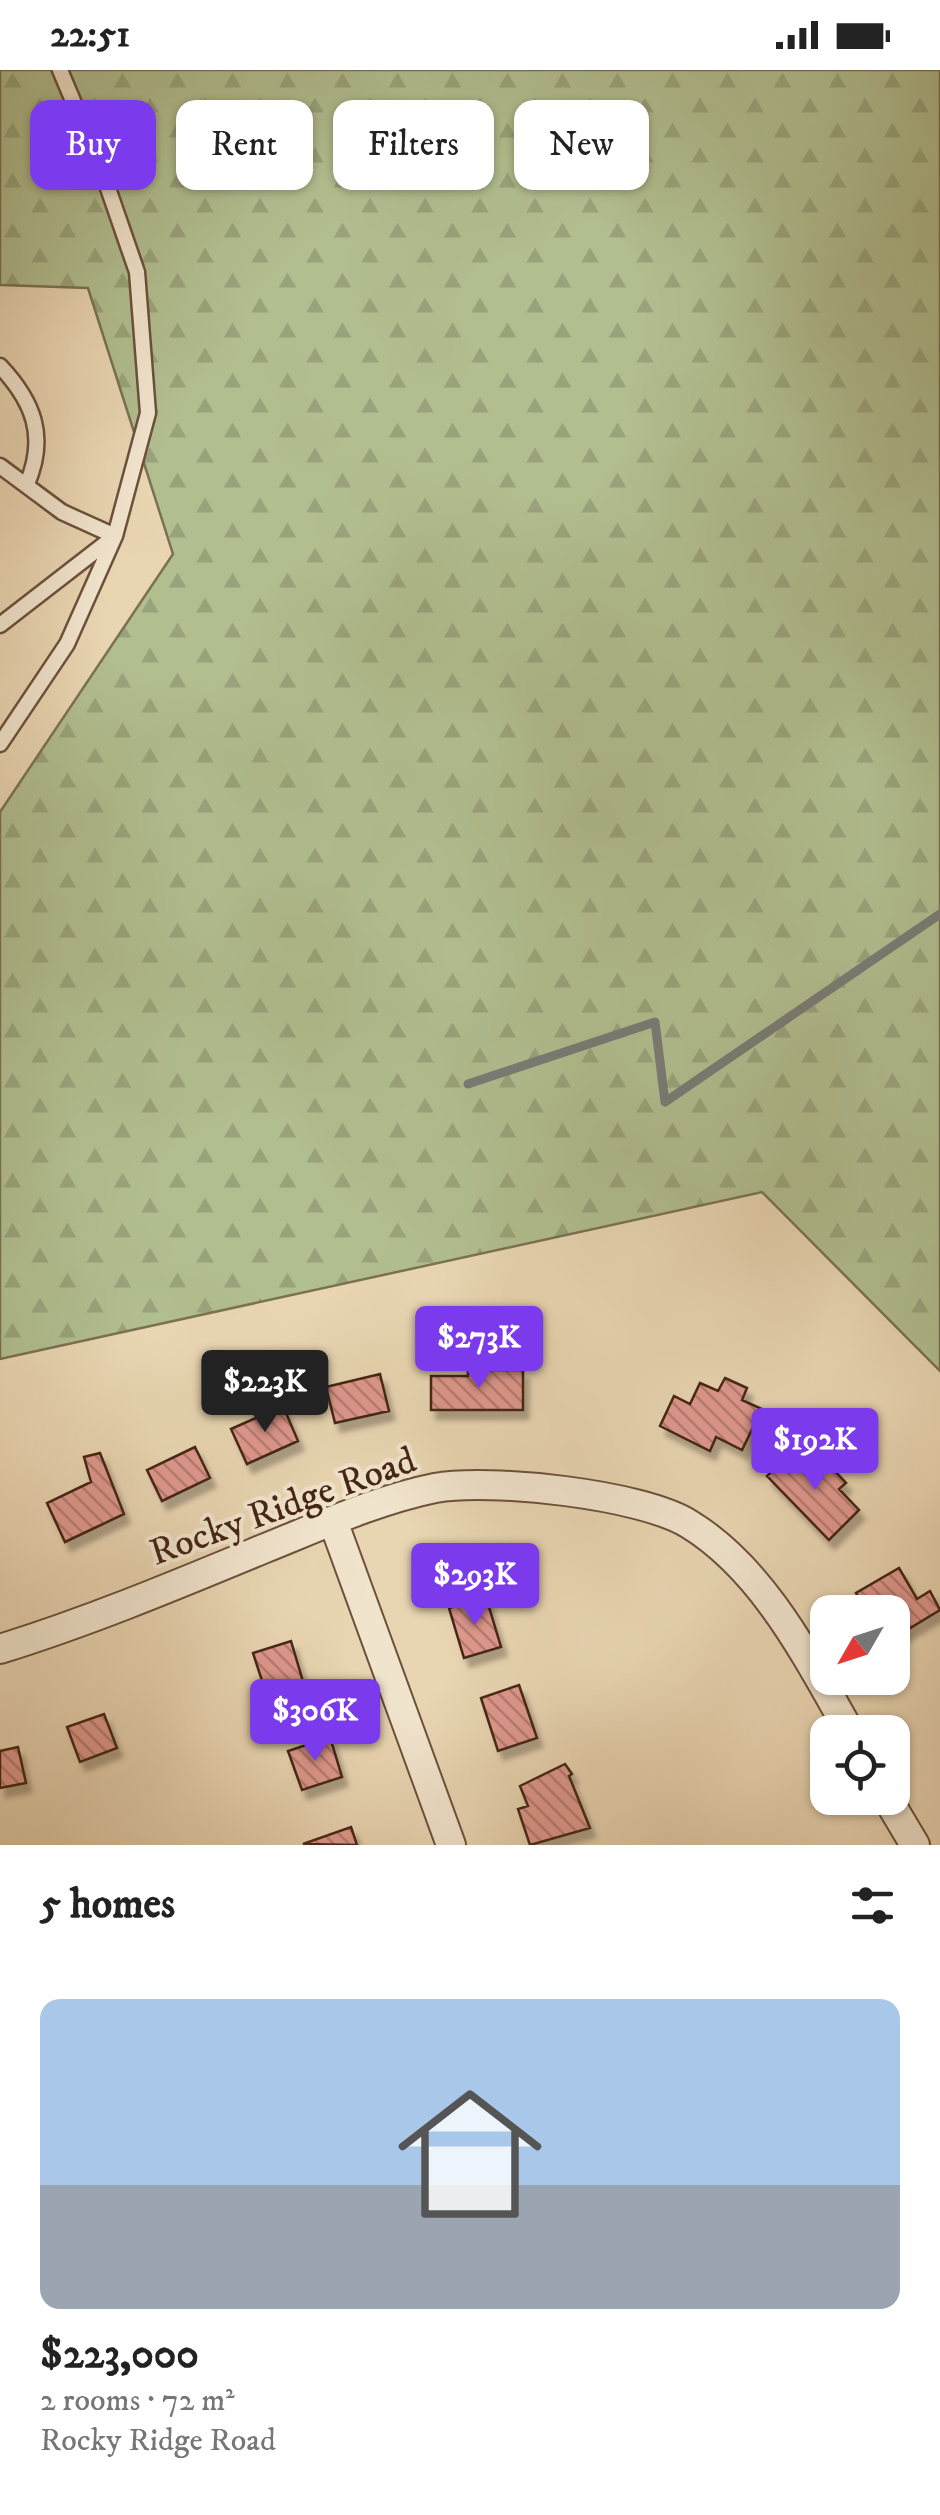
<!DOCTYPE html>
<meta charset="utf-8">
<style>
body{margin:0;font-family:"IM FELL DW Pica",serif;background:#f6f6f6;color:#222;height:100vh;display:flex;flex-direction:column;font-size:38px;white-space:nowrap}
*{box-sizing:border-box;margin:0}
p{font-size:32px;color:#767676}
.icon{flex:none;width:55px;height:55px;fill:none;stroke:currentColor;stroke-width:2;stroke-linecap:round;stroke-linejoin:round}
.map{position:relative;height:1775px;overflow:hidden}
.sheet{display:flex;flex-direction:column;background:#fff;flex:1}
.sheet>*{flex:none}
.guide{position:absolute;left:30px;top:30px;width:880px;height:90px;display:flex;gap:20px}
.needle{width:65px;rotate:231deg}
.buttons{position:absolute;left:810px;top:1525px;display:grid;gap:20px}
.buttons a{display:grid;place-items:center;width:100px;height:100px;border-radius:20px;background:#fff;box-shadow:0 2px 8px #0004;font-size:50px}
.price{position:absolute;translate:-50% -85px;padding:0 22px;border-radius:10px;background:#7c3aed;color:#fff;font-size:32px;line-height:65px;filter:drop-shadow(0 2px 5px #0008)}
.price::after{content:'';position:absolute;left:50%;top:60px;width:30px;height:22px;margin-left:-15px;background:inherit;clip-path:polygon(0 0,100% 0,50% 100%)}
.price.selected{background:#222;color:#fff}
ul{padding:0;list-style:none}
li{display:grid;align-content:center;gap:20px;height:530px;padding:0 40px}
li+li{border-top:2px solid #e0e0e0}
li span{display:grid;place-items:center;height:310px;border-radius:20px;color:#555}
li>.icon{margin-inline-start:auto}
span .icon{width:180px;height:180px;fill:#fffc;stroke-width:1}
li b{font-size:42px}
h2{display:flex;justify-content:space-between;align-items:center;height:120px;padding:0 40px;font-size:42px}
.pill{padding:0 35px;border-radius:20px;background:#fff;box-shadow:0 2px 8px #0004;font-size:35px;line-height:90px}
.pill.selected{background:#7c3aed;color:#fff}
.status{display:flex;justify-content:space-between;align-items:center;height:70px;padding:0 50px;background:#fff;direction:ltr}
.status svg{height:28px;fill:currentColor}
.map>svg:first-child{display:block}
</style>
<div class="status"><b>22:51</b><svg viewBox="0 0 49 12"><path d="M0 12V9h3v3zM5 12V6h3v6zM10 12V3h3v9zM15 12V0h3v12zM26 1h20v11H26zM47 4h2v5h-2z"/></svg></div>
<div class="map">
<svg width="940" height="1775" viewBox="0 0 940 1775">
<defs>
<pattern id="forest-firs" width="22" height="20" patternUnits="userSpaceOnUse" patternTransform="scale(2.5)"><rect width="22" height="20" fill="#b1be90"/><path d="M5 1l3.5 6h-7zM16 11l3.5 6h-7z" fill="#99a37b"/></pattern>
<pattern id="building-back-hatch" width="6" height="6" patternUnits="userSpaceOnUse" patternTransform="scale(2.5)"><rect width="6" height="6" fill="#df988d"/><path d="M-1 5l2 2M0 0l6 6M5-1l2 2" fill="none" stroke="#b67c72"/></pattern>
<filter id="shadow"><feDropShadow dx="5.5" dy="9" stdDeviation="2.5" flood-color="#0004"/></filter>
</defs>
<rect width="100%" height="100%" fill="#e9d5b2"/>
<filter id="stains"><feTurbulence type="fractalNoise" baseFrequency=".002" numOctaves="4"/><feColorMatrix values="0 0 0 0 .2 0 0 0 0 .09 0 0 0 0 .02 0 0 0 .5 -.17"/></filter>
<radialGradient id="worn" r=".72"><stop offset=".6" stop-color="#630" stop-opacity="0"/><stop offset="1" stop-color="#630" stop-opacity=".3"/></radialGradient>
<!-- forest -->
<path fill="url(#forest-firs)" stroke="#7a7252" stroke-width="2.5" d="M0,0H940V1301L762,1122L0,1289V742L173,484L88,218L0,215Z"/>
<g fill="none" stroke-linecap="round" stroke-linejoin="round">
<!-- stream -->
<path stroke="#797c76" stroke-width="9" d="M468,1014L655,952L665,1032L940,844"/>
</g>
<!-- building -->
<path fill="url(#building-back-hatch)" stroke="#442515" stroke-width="2.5" filter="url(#shadow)" d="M468,1300H523V1340H431V1306H468Z
M380,1304L389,1341L335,1353L326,1317Z
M725,1308L747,1318L742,1330L762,1339L742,1380L716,1367L710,1381L660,1356L674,1326L690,1334L700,1313L718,1321Z
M283,1336L298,1371L247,1394L231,1359Z
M195,1377L210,1408L162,1431L147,1400Z
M795,1379L820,1406L830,1396L846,1413L839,1419L859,1440L829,1470L767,1406Z
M100,1383L124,1444L65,1472L47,1433L91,1412L84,1387Z
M899,1498L917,1529L930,1521L940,1540L892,1569V1542H867L856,1523Z
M486,1527L501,1577L464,1588L449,1538Z
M291,1571L304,1615L267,1626L253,1583Z
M519,1615L537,1668L498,1681L481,1628Z
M104,1644L117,1678L80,1692L67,1657Z
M330,1667L342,1707L302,1720L288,1681Z
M18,1677L26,1713L0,1718V1681Z
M565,1694L572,1704L569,1706L590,1758L530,1775L518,1739L528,1736L520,1716Z
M351,1757L357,1775L303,1774Z"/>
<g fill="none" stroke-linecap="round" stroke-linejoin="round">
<defs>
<path id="service" d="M0,296C34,332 47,367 27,414
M0,396L62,442L115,466
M0,555L111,469
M0,674L67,574L115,466L148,343L137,202L100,95L60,0"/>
<path id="minor" d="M333,1451L451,1775
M0,1579C90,1551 176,1515 263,1479C318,1457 376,1430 435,1418C490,1408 641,1424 689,1454C764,1500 808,1589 850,1662
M887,1728L915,1775"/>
</defs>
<!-- service casing -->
<use href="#service" stroke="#6d513c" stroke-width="19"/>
<!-- minor casing -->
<use href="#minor" stroke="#6d513c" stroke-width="32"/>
<!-- service -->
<use href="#service" stroke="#f1e4cd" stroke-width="14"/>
<!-- minor -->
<use href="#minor" stroke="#f1e4cd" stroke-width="28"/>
</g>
<g text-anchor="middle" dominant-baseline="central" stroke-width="8" stroke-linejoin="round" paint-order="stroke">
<!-- street labels -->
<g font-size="38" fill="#442515" stroke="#f1e4cd">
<text transform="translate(283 1437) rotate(-20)">Rocky Ridge Road</text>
</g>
</g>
<rect width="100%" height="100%" filter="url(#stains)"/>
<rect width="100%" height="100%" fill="url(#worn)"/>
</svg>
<div class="buttons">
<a><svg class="needle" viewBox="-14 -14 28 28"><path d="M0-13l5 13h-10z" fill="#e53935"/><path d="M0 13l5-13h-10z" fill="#767676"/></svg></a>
<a><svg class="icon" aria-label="locate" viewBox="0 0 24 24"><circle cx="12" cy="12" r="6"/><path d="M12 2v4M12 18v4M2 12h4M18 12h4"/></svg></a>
</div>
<b class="price" style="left:479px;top:1321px">$273K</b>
<b class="price selected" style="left:265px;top:1365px">$223K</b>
<b class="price" style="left:815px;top:1423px">$192K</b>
<b class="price" style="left:475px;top:1558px">$293K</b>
<b class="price" style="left:315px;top:1694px">$306K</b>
<div class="guide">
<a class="pill selected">Buy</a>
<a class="pill">Rent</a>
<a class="pill">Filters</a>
<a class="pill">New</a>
</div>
</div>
<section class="sheet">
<h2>5 homes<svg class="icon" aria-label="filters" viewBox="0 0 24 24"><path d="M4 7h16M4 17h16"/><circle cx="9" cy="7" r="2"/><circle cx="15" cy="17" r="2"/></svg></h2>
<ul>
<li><span style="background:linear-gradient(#a9c7e8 60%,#9aa5b1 0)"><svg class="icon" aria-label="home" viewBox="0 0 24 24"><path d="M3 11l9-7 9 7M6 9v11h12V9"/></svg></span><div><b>$223,000</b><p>2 rooms · 72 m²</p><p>Rocky Ridge Road</p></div></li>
</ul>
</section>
